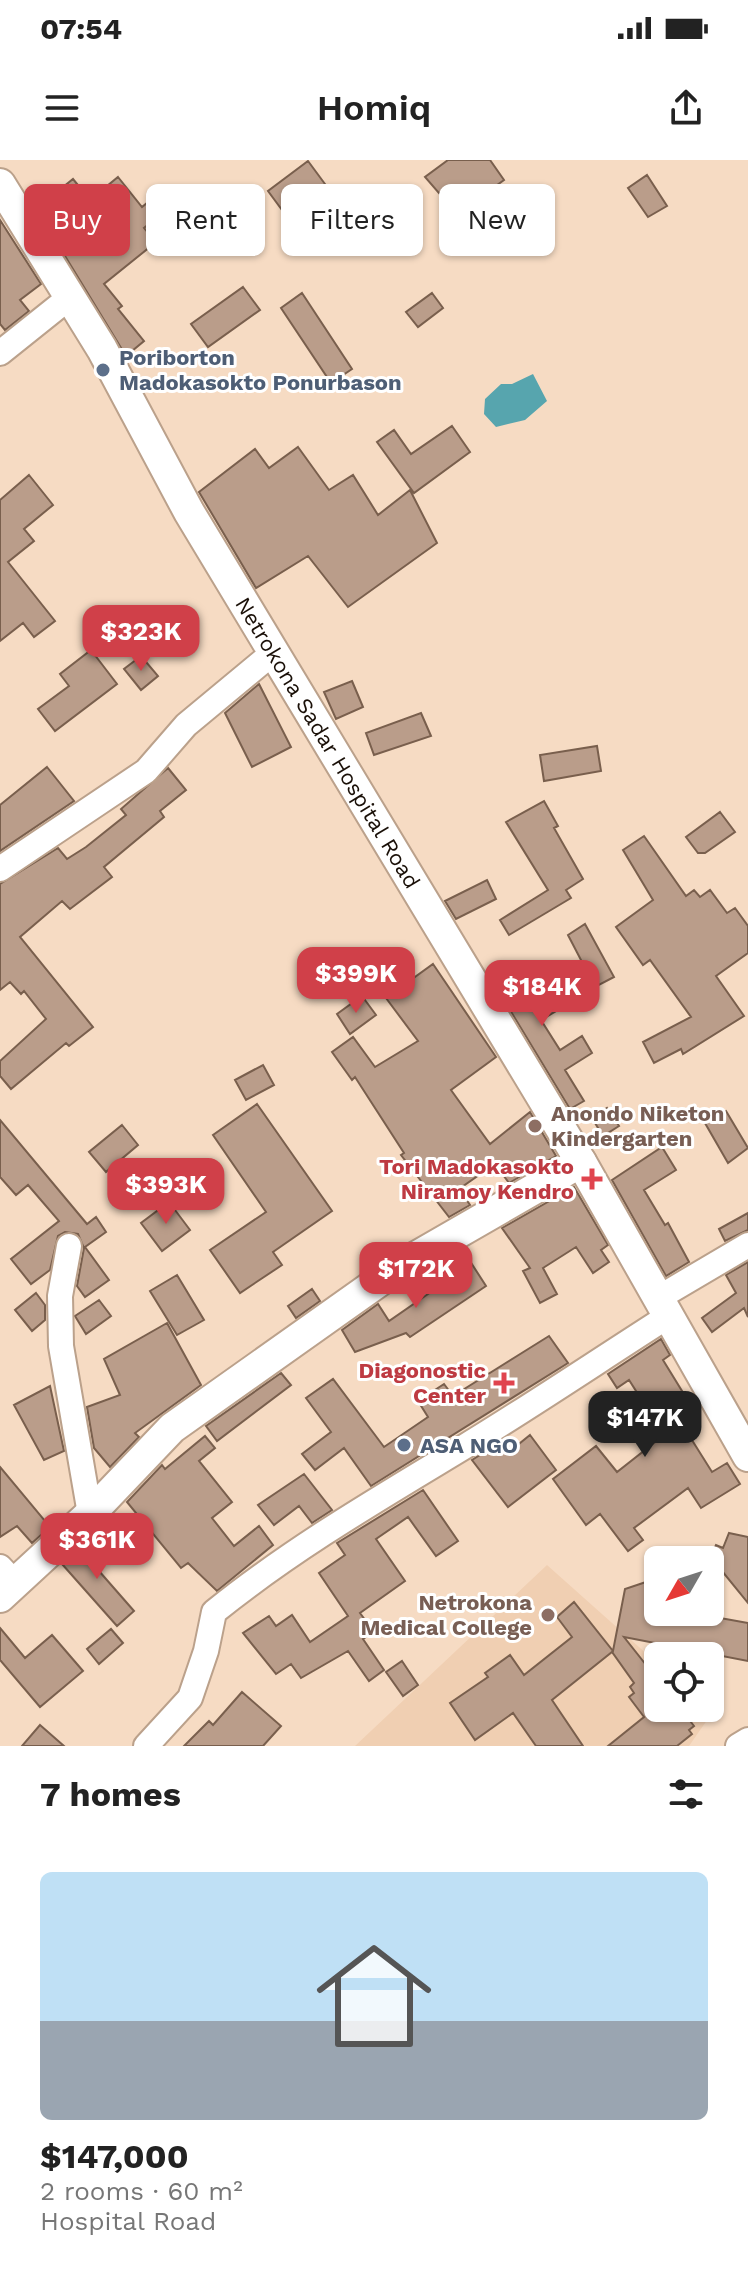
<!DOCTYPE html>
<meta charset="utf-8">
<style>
body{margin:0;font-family:"Work Sans",sans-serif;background:#f6f6f6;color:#222;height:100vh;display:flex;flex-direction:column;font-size:30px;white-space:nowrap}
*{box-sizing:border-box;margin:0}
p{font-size:26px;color:#767676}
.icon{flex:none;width:44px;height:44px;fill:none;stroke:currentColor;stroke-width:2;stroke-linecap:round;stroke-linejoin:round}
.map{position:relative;height:1586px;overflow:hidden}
.details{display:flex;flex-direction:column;background:#fff;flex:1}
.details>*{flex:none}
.banner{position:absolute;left:24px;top:24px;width:700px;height:72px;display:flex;gap:16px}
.needle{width:52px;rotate:231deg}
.controls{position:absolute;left:644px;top:1386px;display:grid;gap:16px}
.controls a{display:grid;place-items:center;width:80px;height:80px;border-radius:12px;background:#fff;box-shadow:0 2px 6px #0004;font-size:40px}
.price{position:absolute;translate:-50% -68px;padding:0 18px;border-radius:16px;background:#d04049;color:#fff;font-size:26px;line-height:52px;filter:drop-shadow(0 2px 4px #0008)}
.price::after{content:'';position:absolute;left:50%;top:48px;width:24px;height:18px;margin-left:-12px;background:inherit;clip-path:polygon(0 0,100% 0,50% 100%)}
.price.active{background:#222;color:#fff}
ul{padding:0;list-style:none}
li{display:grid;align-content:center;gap:16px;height:424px;padding:0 40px}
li+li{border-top:2px solid #e0e0e0}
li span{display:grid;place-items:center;height:248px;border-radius:12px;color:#555}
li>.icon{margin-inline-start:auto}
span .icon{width:144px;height:144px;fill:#fffc;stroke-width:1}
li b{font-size:34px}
h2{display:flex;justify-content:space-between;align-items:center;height:96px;padding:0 40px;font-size:34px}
.pill{padding:0 28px;border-radius:12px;background:#fff;box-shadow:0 2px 6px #0004;font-size:28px;line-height:72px}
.pill.active{background:#d04049;color:#fff}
.status{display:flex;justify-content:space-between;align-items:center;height:56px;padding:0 40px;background:#fff;direction:ltr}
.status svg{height:22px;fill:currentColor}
header{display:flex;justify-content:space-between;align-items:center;height:104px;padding:0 40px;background:#fff;font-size:36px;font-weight:600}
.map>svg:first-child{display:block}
</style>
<div class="status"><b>07:54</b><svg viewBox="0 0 49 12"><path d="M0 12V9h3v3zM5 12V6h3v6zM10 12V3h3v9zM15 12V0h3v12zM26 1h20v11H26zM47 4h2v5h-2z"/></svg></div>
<header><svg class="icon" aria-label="menu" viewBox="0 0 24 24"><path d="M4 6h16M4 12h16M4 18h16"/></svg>Homiq<svg class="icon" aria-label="share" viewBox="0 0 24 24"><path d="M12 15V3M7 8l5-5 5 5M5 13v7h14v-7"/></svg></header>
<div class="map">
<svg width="748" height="1586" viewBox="0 0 748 1586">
<rect width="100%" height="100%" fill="#f6dbc3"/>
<!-- built -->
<path fill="#f0cfb2" d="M547,1405L658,1504V1548H707L712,1553L689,1586H355Z"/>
<!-- water -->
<path fill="#57a5ae" d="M533,214L547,241L525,260L496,267L484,254L485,239L501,224H512Z"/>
<!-- building -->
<path fill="#ba9d8a" stroke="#795f4d" stroke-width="2" d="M448,0H490L504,20L457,54L425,17Z
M308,1L339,43L299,73L268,31Z
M647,15L667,46L648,57L628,28Z
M118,17L142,47L153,38L164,52L144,68L156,82L104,124L122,146L118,149L144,181L126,196L29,37L32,34L41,45L73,19L90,40Z
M0,60L41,124L20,140L29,151L5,170L0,164Z
M243,127L260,150L208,187L191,164Z
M302,133L352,209L331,223L281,148Z
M432,133L443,148L418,167L406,152Z
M452,266L470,292L414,333L377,282L394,270L411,294Z
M298,287L329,330L353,315L378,355L410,330L437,383L348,447L308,396L256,428L199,332L255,289L269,308Z
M29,315L53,345L24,369L34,381L8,402L55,461L34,477L23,463L0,481V340Z
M91,490L117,524L55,571L38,549L69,526L60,514Z
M141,496L158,516L141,530L124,509Z
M352,521L363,547L336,559L324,532Z
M259,524L291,587L252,607L225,553Z
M421,553L431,576L374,595L366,573Z
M597,586L601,611L544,621L540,595Z
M47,607L74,641L0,691V645Z
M168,608L186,630L160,651L164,657L104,707L112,717L70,749L62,741L20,777L93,867L69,886L66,883L11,929L0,916V901L46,859L24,831L21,834L10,822L0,830V724L58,688L67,699L86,687L126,655L121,649Z
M544,641L558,666L554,668L583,719L566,730L571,738L509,775L500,760L548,730L506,662Z
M720,652L735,672L705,693H698L686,677Z
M644,676L686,736L694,730L700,737L710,730L727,753L735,748L748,766V793L716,816L744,856L683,894L681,889L654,903L643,882L691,857L650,800L643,805L616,767L653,740L623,690Z
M487,720L496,739L456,759L445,741Z
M585,764L614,817L595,827L568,775Z
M527,803L558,850L541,860L560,890L582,876L592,893L565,910L584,941L570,949L493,822Z
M433,804L496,897L451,930L490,984L530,952L556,996L509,1023L495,1004L459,1029L470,1045L449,1057L401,995L404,993L355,917L352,920L332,892L353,877L375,907L418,881L386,838Z
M362,836L376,855L350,874L337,854Z
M263,905L274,925L246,940L235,920Z
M257,944L332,1051L273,1092L282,1105L240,1133L210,1090L266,1052L213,975Z
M607,948L619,966L603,976L592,958Z
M726,951L748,988L728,1003L705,963Z
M0,960L87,1064L96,1057L106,1072L85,1087L109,1120L85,1137L77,1126L84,1088L78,1074L65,1072L58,1076L50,1110L31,1124L11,1099L59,1061L28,1025L16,1035L0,1017Z
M122,965L138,985L106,1012L89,992Z
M662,987L676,1010L644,1030L665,1065L668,1063L689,1102L666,1116L612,1020Z
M574,1027L608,1085L601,1090L609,1102L593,1113L576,1087L543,1108L557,1134L540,1143L523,1111L530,1108L502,1068Z
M169,1042L190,1070L162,1091L141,1063Z
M748,1053V1070L725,1081L719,1069Z
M468,1098L486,1126L410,1177L406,1173L355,1192L342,1170L378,1144L389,1161L451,1118L447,1112Z
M748,1102V1157L744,1148L712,1172L702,1158L736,1133L726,1115Z
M177,1115L204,1160L177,1175L150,1131Z
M312,1129L320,1141L296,1158L288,1146Z
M36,1133L45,1145V1160L32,1171L15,1150Z
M99,1140L111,1156L86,1174L75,1156Z
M167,1163L201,1225L135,1273L139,1277L110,1307L94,1288L87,1247L120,1235L104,1199Z
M549,1176L568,1203L371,1326L344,1288L315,1310L302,1294L331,1272L306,1238L333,1219L384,1287L428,1257L418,1241L444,1224L453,1236Z
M661,1179L670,1195L663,1200L690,1244L675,1253L712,1312L727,1303L740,1324L701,1348L688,1328L634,1368L643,1380L628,1391L600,1354L586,1365L553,1319L596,1286L617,1312L664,1275L629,1220L617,1228L608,1214Z
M281,1213L291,1225L217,1281L206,1266Z
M50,1226L64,1291L44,1300L14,1245Z
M530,1275L556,1310L508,1347L472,1300L501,1282L509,1292Z
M205,1276L215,1288L199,1301L232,1342L212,1358L234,1386L259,1366L273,1385L217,1431L188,1403L181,1408L127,1342L162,1305L165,1309Z
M0,1307L50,1367L32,1383L17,1366L0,1377Z
M304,1314L332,1350L312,1363L299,1346L274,1365L258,1345Z
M423,1330L458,1381L436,1396L408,1357L376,1379L405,1421L360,1453L374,1472L363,1479L384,1510L369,1521L348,1491L301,1518L291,1504L276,1514L243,1473L269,1456L276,1466L292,1455L310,1482L348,1456L319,1413L345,1395L337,1383Z
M729,1373L748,1377V1443L722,1411L710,1421V1398L716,1385L723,1388Z
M94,1375L107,1390L92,1403L134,1451L117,1466L62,1404Z
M658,1418V1452H687L748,1463V1501L624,1477L658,1520V1548H680L694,1566L689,1570L692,1574L677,1586H608L644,1557L629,1537L634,1533L630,1527L634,1523L612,1492L552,1540L583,1586H536L513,1553L475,1580L450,1543L488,1517L485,1513L510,1495L524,1515L572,1477L557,1457L574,1442L613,1491L625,1429Z
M0,1468L25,1498L52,1475L83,1511L40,1547L0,1500Z
M111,1469L123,1483L99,1504L87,1489Z
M402,1501L418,1525L403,1536L386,1512Z
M242,1532L281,1566L263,1586H184L209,1561L213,1565Z
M40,1565L64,1586H22Z"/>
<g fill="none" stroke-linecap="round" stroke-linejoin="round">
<defs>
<path id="minor" d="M0,193L70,137
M0,709L146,611L186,565L274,492
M69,1086L60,1136L61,1186L90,1354
M660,1137L748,1085
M0,1407L15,1423
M146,1586L190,1538L206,1491L214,1452C292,1389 378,1339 464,1287C533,1245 601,1199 670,1155
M738,1586L748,1580"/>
<g id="tertiary">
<path id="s1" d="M0,24L102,189L189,352L581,1002L748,1296"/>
<path d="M0,1437L90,1354L172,1268L402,1105L581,1002"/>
</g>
</defs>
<!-- minor casing -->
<use href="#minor" stroke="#bba18b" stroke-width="28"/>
<!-- tertiary casing -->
<use href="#tertiary" stroke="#bba18b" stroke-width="34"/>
<!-- minor -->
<use href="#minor" stroke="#fff" stroke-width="24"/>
<!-- tertiary -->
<use href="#tertiary" stroke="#fff" stroke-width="30"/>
</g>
<!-- markers -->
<g fill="#5c6f8a" stroke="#fff" stroke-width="3">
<circle cx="103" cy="210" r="8"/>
<circle cx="404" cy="1285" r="8"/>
</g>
<g fill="#8d6e63" stroke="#fff" stroke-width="3">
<circle cx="535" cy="966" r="8"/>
<circle cx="548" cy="1455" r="8"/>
</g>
<g fill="#e0444e" stroke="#fff" stroke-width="3">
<path d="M588 1007h8v8h8v8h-8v8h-8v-8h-8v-8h8z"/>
<path d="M500 1211h8v8h8v8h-8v8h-8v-8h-8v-8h8z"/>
</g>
<g text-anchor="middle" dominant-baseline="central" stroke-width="6" stroke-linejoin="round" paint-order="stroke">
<!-- service labels -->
<g font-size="22" font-weight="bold" fill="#4e5e75" stroke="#fff" text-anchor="start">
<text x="119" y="197">Poriborton<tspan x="119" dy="25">Madokasokto Ponurbason</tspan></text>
<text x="420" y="1285">ASA NGO</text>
</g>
<!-- street labels -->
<g font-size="22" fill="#1a1008" stroke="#fff">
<text stroke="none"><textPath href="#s1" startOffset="648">Netrokona Sadar Hospital Road</textPath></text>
</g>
<!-- education labels -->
<g font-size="22" font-weight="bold" fill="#785e54" stroke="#fff" text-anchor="start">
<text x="551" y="953">Anondo Niketon<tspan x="551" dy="25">Kindergarten</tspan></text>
<text x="532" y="1442" text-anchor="end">Netrokona<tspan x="532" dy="25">Medical College</tspan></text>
</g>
<!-- health labels -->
<g font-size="22" font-weight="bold" fill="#be3a42" stroke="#fff" text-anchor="end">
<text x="574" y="1006">Tori Madokasokto<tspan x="574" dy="25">Niramoy Kendro</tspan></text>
<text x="486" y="1210">Diagonostic<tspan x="486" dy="25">Center</tspan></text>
</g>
</g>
</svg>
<div class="controls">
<a><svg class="needle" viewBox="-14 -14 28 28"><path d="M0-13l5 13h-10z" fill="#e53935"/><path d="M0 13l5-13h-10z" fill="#767676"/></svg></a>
<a><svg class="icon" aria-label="locate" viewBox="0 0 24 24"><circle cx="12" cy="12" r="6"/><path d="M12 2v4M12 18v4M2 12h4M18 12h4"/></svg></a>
</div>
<b class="price" style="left:141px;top:513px">$323K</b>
<b class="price" style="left:356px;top:855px">$399K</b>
<b class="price" style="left:542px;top:868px">$184K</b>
<b class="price" style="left:166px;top:1066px">$393K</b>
<b class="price" style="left:416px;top:1150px">$172K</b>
<b class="price active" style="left:645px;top:1299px">$147K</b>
<b class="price" style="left:97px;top:1421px">$361K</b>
<div class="banner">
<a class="pill active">Buy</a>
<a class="pill">Rent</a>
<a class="pill">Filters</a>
<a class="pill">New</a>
</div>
</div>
<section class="details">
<h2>7 homes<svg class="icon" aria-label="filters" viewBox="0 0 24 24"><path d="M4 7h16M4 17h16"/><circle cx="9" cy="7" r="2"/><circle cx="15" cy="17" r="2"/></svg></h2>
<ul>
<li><span style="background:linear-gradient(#bfe0f5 60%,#9aa5b1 0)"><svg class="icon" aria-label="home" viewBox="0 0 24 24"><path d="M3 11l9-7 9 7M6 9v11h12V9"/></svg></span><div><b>$147,000</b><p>2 rooms · 60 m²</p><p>Hospital Road</p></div></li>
</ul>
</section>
